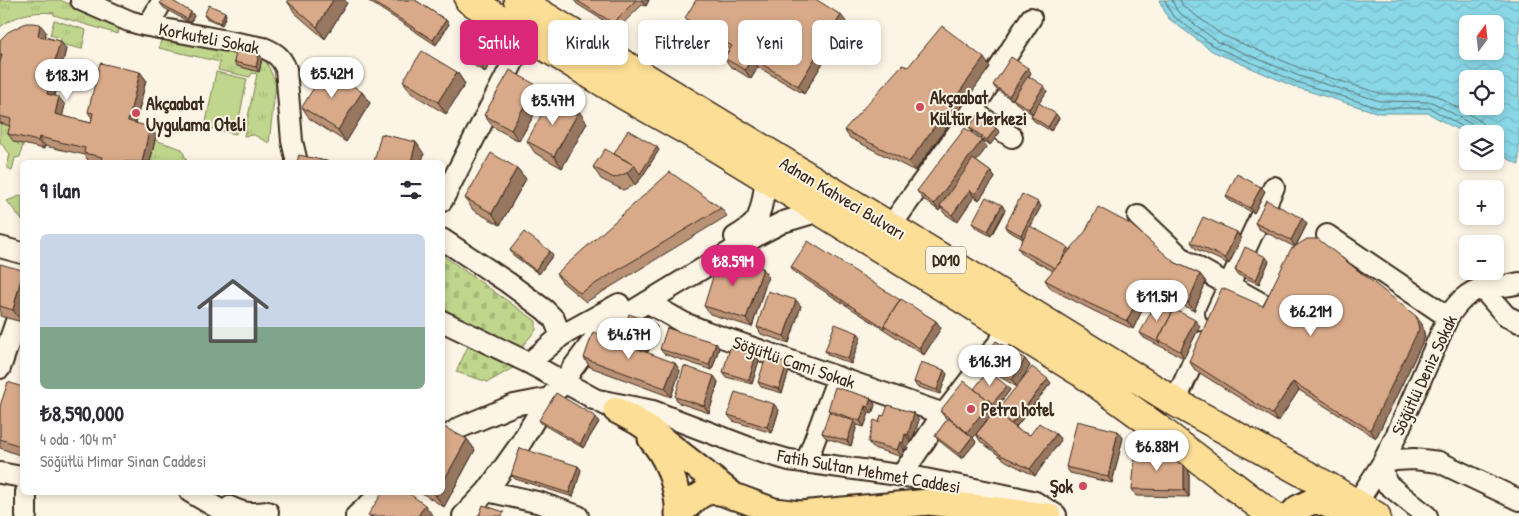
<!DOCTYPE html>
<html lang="tr">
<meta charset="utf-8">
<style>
body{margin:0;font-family:"Patrick Hand",sans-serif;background:#f2f2f3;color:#2b2b33;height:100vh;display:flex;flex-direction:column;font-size:19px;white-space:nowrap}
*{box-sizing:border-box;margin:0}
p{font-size:16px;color:#7c7c81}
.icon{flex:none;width:28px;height:28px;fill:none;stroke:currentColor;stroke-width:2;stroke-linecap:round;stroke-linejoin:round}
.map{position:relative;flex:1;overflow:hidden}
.side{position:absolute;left:20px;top:160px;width:425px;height:335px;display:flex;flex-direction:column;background:#fff;border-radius:8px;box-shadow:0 2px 8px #0003}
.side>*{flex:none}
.banner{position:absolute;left:460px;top:20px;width:475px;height:45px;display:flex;gap:10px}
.needle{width:32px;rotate:15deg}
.controls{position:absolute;left:1459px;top:15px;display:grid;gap:10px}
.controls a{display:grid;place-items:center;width:45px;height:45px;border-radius:8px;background:#fff;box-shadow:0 2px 8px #0003;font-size:25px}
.price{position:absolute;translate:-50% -42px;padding:0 11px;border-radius:18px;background:#fff;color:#222;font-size:16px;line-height:32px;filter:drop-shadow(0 1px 2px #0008)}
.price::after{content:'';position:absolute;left:50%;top:30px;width:15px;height:11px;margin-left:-8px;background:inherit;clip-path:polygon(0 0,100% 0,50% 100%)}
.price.on{background:#db2777;color:#fff}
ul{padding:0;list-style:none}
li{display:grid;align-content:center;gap:10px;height:265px;padding:0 20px}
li+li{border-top:1px solid #e1e1e2}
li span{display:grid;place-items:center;height:155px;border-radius:8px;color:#555}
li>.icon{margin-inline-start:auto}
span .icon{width:90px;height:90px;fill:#fffc;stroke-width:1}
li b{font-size:21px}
h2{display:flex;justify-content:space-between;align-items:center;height:60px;padding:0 20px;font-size:21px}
.tag{padding:0 18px;border-radius:8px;background:#fff;box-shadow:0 2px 8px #0003;font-size:18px;line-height:45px}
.tag.on{background:#db2777;color:#fff}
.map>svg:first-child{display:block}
</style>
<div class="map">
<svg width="1519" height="516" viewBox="0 0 1519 516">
<defs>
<pattern id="grass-tufts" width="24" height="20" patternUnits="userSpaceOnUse" patternTransform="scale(1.25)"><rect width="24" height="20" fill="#bfd68c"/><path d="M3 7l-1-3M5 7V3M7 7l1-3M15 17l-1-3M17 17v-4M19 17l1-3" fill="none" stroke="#a5b878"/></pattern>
<pattern id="cemetery-stones" width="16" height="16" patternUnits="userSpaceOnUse" patternTransform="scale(1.25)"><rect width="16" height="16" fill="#bfd68c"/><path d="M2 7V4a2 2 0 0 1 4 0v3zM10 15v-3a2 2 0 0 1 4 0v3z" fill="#a5b878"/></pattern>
<pattern id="water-waves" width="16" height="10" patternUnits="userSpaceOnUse" patternTransform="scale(1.25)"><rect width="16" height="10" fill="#89d7e7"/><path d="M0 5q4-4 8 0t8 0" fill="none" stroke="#77b9c6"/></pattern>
</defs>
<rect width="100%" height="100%" fill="#fcf5e5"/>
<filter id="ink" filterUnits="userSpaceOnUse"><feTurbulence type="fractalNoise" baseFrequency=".02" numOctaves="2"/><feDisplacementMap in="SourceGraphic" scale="10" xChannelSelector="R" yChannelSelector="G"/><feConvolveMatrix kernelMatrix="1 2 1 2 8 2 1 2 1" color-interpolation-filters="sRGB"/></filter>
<g filter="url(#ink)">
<!-- grass -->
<path fill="url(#grass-tufts)" stroke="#7d8055" d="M0,0H60L120,26L118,34L54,15V13C33,11 18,14 0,27Z
M54,20L86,30L82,49L60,44L61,38L50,35Z
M163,33L265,59L276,83L269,143L254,135L244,136L257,74L252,73L250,77L218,70L220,62L159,48Z
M0,123L17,128L23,144L20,157L15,158L12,171L7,167L10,154L0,142Z
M155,140L182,149L187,162H150Z
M22,195V220L7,201Z"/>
<!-- cemetery -->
<path fill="url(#cemetery-stones)" stroke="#7d8055" d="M442,255L536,321V330L518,351L443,312Z
M470,342L513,368L488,382L456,372Z"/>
<!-- park -->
<path fill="#bfd68c" stroke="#7d8055" d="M216,72L247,79L236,134L205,127Z"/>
<!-- water -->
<path fill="url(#water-waves)" stroke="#6a9297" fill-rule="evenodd" d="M1159,0H1519V165L1495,151V134H1468L1467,135L1428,113H1379L1295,87L1212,51L1168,18ZM1468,24H1495V51H1468ZM1468,79H1495V106H1468Z"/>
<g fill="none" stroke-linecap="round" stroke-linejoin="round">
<!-- shore -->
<path stroke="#5a6f6e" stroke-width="1" d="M1165,0L1172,15L1215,47L1297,82L1379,108H1430L1470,131L1472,134
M1172,0L1177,11L1218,42L1299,76L1380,101L1432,102L1473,125L1479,134
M1180,0L1183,6L1222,35L1302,69L1382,94H1428L1435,95L1479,120L1484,126L1487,134"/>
<defs>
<path id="minor" d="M81,0L129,21L143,25L264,48C276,53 281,57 286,69L292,141L296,158V162
M148,26L163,0
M972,111L1012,137
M442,201L527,35
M1138,216L1184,260L1266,306
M890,227L962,127L1031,18
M1327,235L1448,317
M735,237C743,232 752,227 757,219C763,207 764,191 766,178
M442,239L507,282L545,310L554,319L561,336
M0,247L22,253
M1482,288L1506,316L1519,322
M647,302L684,323L707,332L944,414
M1216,313L1274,187
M442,321L529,363L606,405
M529,363L561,336L619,304
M0,368L22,304
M593,399L653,411L758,451L789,460L920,478L1015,497L1035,502L1056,515
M1175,402L1202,342
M442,440L459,428L514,405L550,398
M806,463L838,377
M0,473L22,477
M901,476L936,424L1010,328
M487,491L541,503L578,516
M26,492V516
M190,492L224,512L230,507C245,514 252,514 268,512
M1356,504L1382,464L1396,436L1448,317C1457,304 1467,291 1484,288C1496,286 1507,287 1519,283
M356,516L383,492
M463,516L487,491L519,446L544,404L564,382L572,369L601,330L758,235L783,222L820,211
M1427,516L1386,483L1382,464L1395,460L1414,459L1439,462L1519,500"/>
<path id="major" d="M616,410L638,422L654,433L734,496L774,511L800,514L929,502L1048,516
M651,439C667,457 675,480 678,504C678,508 678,512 679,516
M678,514C699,498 703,483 734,497
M1290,516L1298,508L1315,500L1344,511L1364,516"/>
<path id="highway" d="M469,0L624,95L707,142L804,201L1082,373L1155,426L1273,516
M518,0L1006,297L1175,402L1327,486L1376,516"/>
</defs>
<!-- minor casing -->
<use href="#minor" stroke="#3b2a1e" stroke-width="24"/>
<!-- major casing -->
<use href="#major" stroke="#3b2a1e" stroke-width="29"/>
<!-- highway casing -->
<use href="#highway" stroke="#3b2a1e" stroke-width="31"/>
<!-- minor -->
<use href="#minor" stroke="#fcf5e5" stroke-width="20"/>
<!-- major -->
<use href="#major" stroke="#fdde96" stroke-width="25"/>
<!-- highway -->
<use href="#highway" stroke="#fdde96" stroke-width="28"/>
</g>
<!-- wall -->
<path fill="#ba9276" stroke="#3b2a1e" d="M367,0H415L446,20L449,24L436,45Z
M574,0H649L646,6L642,5L617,29L577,4Z
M287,1L347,3L325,39L295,13Z
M160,3L191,12L194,16L190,23L164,8Z
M204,15H226L222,25L206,18Z
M685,18L847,23L804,94L758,67L751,79L730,66L724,58L729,49L691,26Z
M46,32L45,37L60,41L66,49L55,96L65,105L62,116L91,123L92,118L88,112L140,72L146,80L136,123L156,135L150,162H89L85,155L45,146L44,149L14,142L8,134L10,126L0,123V40Z
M494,48L497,52L485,72L466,61L463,56Z
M259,54L262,58L259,72L237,66L234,62Z
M908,67H990L915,171L850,138L844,130Z
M457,72L465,84L446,114L411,93L403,81Z
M1031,73L1029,76L1047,91L1039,103L1059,118L1051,131L1034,121L1031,116L1032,114L1016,103L1013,99L1012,100L996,89L993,85Z
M362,92L370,103L346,142L310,119L302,107Z
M545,96L519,141L493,127L484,115Z
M587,123L562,168L535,153L527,141Z
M969,127L1000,132L990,145L972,131Z
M982,140L987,147L976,161L991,172L995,178L979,200L974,197L957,222L944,213L941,208L939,211L922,198L917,191Z
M659,150L642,177L635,185L623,190L601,179L593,167L614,154Z
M517,168L526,179L500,225L473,210L465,198Z
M1261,187L1265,191L1254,213L1230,201L1226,196Z
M1041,206L1030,227L1070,250L1174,262L1200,274L1206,282L1194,311L1152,290L1133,329L1094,311L1051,289L1045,280L1053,271L1023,255L1018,248L1023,239L1008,231L1005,227Z
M721,208L727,216L586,302L562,282L556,274Z
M1005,210L991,236L976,228L972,223Z
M1255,223L1307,224L1296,246L1422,324L1425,337L1376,438L1299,390L1278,422L1195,370L1189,361L1263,306L1295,247L1259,229Z
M1237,232L1241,239L1229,264L1196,249L1191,242Z
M510,250L553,255L539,274L513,255Z
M1269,261L1259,284L1238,275L1235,270Z
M0,264L22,322L0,316Z
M791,267L900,300L936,321L941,328L924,355L794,272Z
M768,277L752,327L710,314L704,306Z
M801,306L789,343L761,334L757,327Z
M654,323L657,327L648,352L624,343L620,339Z
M1200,326L1184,358L1144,338L1140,333Z
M861,337L851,364L828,355L825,351Z
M716,343L719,348L712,370L664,354L660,349Z
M584,358L675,363L680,371L671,397L590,367Z
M1025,359L1030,366L1017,386L1051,383L1016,427L1020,431L1030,435L1056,434L1061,440L1035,476L1006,461L980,441L976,434L996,412L1017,387L987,369L983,362Z
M759,360L752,384L726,377L723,372Z
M790,368L782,393L761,387L758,382Z
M947,374L940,394L917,387L914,382Z
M714,376L718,382L709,413L679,403L675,397Z
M1007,386L1010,390L973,438L976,442L962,459L938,440L935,436L947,420L940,411L974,389Z
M22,387V456L0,448V406Z
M871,398L875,405L872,414L869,413L864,427L857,425L851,446L826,438L822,433L830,412L828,410Z
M779,410L772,433L733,421L728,415Z
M884,416L919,420L912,441H910L907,450L904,449L902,457L873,448L868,442L879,422Z
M539,420L599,422L583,448L542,424Z
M1118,431L1123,438L1112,483L1070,473L1066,467Z
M467,439L475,450L444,507L420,492H442Z
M578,466L581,470L573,497L515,479L511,475Z
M1189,471V497L1136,496L1132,489Z"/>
<!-- shaded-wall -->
<path fill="#977760" stroke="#3b2a1e" d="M333,0H345L347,3L325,39L317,27Z
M641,0H649L646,6Z
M191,12L194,16L190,23L187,19Z
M225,12L226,15L222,25L220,23Z
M841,15L847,23L804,94L798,86Z
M446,20L449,24L436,45L433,40Z
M40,24L46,32L44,44L38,36Z
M60,41L66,49L53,103L47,94Z
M494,48L497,52L485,72L482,68Z
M259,54L262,58L259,72L256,67Z
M752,58L758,67L751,79L745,70Z
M984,58L990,67L915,171L909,162Z
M1028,68L1031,73L1012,100L1009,96Z
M140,72L146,80L134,130L128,121Z
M457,72L465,84L446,114L438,102Z
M536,85L545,96L519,141L511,130Z
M1044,86L1047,91L1032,114L1029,109Z
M362,92L370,103L346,142L338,130Z
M59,97L65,105L61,122L55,114Z
M579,111L587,123L562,168L554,156Z
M1056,114L1059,118L1051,131L1048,127Z
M150,127L156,135L150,162H142Z
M996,128L1000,132L990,145L987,140Z
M39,137L45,146L44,149L38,141Z
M982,140L987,147L941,208L940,206L941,208L939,211L934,204Z
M416,142L424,154L422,162H411Z
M657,147L659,150L642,177L635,185L627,173L634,165Z
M517,168L526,179L500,225L492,213Z
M991,172L995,178L979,200L975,194Z
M1261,187L1265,191L1254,213L1250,208Z
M970,190L974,197L957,222L952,215Z
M1038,202L1041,206L1024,240L1021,235Z
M1002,205L1005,210L991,236L988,231Z
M1302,218L1307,224L1295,247L1291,240Z
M1237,232L1241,239L1229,264L1225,258Z
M1068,247L1073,253L1056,269Z
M550,251L553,255L539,274L535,270Z
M1266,257L1269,261L1259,284L1256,280Z
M763,268L768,277L752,327L746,319Z
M1200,274L1206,282L1194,311L1188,303Z
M22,275V322L13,310Z
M1146,282L1152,290L1133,329L1127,321Z
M796,300L801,306L789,343L784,336Z
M1416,316L1422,324L1425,337L1376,438L1370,430Z
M1195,320L1200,326L1184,358L1180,351Z
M936,321L941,328L924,355L919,348Z
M654,323L657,327L648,352L645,348Z
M858,333L861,337L851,364L848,359Z
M716,343L719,348L712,370L709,365Z
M756,355L759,360L752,384L749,380Z
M1025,359L1030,366L1017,387L1012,380Z
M675,363L680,371L671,397L665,388Z
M787,363L790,368L782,393L779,389Z
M944,370L947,374L940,394L937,390Z
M714,376L718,382L709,413L704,406Z
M1048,379L1051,383L1014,429L1011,425Z
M1293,382L1299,390L1278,422L1272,414Z
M1007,386L1010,390L973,438L976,442L962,459L959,454L971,439L967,432L991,402Z
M871,398L875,405L872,414L868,407Z
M774,404L779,410L772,433L767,427Z
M865,406L869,413L864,427L860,421Z
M914,413L919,420L912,441L908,435Z
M596,417L599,422L583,448L580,444Z
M854,421L857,425L851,446L847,441Z
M1118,431L1123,438L1112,483L1108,477Z
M905,434L910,441L907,450L903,443Z
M1056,434L1061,440L1035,476L1030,469Z
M467,439L475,450L444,507L436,496L438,492H442V484Z
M22,440V449L20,446Z
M900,442L904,449L902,457L897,450Z
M1184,465L1189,471V497L1184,490Z
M578,466L581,470L573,497L569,493Z
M425,505L433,516H418Z"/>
<!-- building -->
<path fill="#d8aa89" stroke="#3b2a1e" d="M162,0H171L191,12L187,19L160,3Z
M288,0H333L317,27L287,1Z
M370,0H415L446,20L433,40Z
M576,0H636L613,23Z
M696,0H817L841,15L798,86L752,58L745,70L724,58L732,46L685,18Z
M209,5L225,12L220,23L204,15Z
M26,23H33L40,24L38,36L60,41L47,94L59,97L55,114L91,123L93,113L88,112L100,63L140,72L128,121L150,127L142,162H100L102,157L84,153L85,148L39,137L38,141L8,134L11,119L0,116V63L2,54H0V40L8,32Z
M942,26L984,58L909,162L844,130L902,65L908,67Z
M475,36L494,48L482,68L463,56Z
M237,48L259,54L256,67L234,62Z
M422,51L457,72L438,102L403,81Z
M1011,57L1028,68L1009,96L993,85Z
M326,68L362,92L338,130L302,107Z
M510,70L536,85L511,130L484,115Z
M1028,76L1044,86L1029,109L1013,99Z
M552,96L579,111L554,156L527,141Z
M1039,103L1056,114L1048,127L1031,116Z
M979,114L996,128L987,140L969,127Z
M965,128L982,140L934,204L917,191Z
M628,130L657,147L640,174L634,165L614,154Z
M381,134L416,142L411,162H374Z
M605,149L634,165L627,173L614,178L593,167Z
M491,153L517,168L492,213L465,198Z
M299,155L331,162H297Z
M973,159L991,172L975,194L970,190L952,215L940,206Z
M670,172L721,208L580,293L556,274Z
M1237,174L1261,187L1250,208L1226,196Z
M1022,194L1038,202L1021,235L1005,227Z
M986,197L1002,205L988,231L972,223Z
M1266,200L1302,218L1291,240L1255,223Z
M1098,207L1130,224L1174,262L1200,274L1188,303L1146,282L1127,321L1088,303L1045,280L1085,232Z
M1203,217L1237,232L1225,258L1191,242Z
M1030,226L1068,247L1060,263L1055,268L1018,248Z
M524,232L550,251L535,270L510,250Z
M1307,239H1318L1416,316L1419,329L1370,430L1293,382L1272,414L1189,361L1222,288L1263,306L1291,249Z
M808,241L900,300L884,325L885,328L791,267Z
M1245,247L1266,257L1256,280L1235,270Z
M720,254L763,268L746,319L704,306Z
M0,264L22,270V275L13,310L0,306Z
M768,291L796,300L784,336L757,327Z
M901,299L936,321L919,348L884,325Z
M1156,302L1173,311L1158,340L1160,343L1140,333Z
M1174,309L1195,320L1180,351L1158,340Z
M629,314L654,323L645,348L620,339Z
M835,324L858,333L848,359L825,351Z
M667,328L716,343L709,365L660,349Z
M593,332L675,363L665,388L584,358Z
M996,341L1025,359L1012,380L983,362Z
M730,348L756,355L749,380L723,372Z
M766,357L787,363L779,389L758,382Z
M921,362L944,370L937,390L914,382Z
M684,366L714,376L704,406L675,397Z
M1032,367L1048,379L1011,424L996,412Z
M988,371L1007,386L992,404L991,402L974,389Z
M964,381L991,402L967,432L940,411Z
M8,382L22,387V440L20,446L0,439V406Z
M835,387L871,398L868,407L865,406L860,421L828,410Z
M735,392L774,404L767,427L728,415Z
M556,393L596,417L580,444L539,420Z
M888,405L914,413L908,435L905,434L903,443L900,442L897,450L868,442L874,420L879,422L881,415L884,416Z
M995,411L1020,431L1030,435L1039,423L1056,434L1030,469L1001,455L976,434Z
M829,412L854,421L847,441L822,433Z
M948,418L972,437L959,454L935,436Z
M1077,421L1118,431L1108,477L1066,467Z
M442,426L467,439L442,484Z
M1136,446L1184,465V490L1132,489Z
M520,448L578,466L569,493L511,475Z
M383,492H407L425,505L418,516H369L368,515Z
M431,492H438L436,496Z
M483,505L504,512L502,516H479Z"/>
</g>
<!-- markers -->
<g fill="#d1495b" stroke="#fcf5e5" stroke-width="2">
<circle cx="920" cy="107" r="5"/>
<circle cx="136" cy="113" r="5"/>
<circle cx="971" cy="409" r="5"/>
<circle cx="1083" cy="486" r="5"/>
</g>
<g text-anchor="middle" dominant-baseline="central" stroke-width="4" stroke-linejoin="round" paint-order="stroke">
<!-- shield labels -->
<rect fill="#fcf5e5" stroke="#75675a" stroke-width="1" x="926" y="246.5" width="40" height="27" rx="4"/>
<g font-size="16" font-weight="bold" fill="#3b2a1e">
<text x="946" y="260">D010</text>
</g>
<!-- street labels -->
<g font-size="18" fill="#3b2a1e" stroke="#fcf5e5">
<text transform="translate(209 38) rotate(11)">Korkuteli Sokak</text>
<text transform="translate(843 198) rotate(31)">Adnan Kahveci Bulvarı</text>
<text transform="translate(794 362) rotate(19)">Söğütlü Cami Sokak</text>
<text transform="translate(1424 375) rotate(-65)">Söğütlü Deniz Sokak</text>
<text transform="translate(869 471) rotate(10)">Fatih Sultan Mehmet Caddesi</text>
</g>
<!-- poi labels -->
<g font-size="18" font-weight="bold" fill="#3b2a1e" stroke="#fcf5e5" text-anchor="start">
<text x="930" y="97">Akçaabat<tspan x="930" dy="21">Kültür Merkezi</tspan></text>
<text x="146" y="103">Akçaabat<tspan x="146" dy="21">Uygulama Oteli</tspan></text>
<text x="981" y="409">Petra hotel</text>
<text x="1073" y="486" text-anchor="end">Şok</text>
</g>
</g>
</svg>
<div class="controls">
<a><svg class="needle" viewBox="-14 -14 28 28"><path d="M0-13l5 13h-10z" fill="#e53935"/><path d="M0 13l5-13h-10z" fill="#7c7c81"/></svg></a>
<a><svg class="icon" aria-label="locate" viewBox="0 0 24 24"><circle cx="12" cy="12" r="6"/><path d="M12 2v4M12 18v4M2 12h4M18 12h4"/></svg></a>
<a><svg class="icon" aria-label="layers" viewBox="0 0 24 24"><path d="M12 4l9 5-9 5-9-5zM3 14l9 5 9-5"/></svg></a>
<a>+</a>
<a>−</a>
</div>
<b class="price" style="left:332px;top:99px">₺5.42M</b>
<b class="price" style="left:67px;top:101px">₺18.3M</b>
<b class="price" style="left:553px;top:126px">₺5.47M</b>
<b class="price on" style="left:733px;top:287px">₺8.59M</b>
<b class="price" style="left:1157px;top:322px">₺11.5M</b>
<b class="price" style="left:1311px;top:337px">₺6.21M</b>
<b class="price" style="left:629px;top:360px">₺4.67M</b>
<b class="price" style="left:990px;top:387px">₺16.3M</b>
<b class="price" style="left:1157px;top:472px">₺6.88M</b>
<div class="banner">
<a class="tag on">Satılık</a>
<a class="tag">Kiralık</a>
<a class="tag">Filtreler</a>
<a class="tag">Yeni</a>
<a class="tag">Daire</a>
</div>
<section class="side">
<h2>9 ilan<svg class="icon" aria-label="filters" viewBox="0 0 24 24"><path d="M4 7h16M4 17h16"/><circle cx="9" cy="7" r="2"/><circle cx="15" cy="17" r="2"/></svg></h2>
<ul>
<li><span style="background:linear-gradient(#c9d6e8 60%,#7fa58c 0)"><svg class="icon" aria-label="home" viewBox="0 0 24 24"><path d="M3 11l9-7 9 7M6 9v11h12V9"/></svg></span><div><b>₺8,590,000</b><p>4 oda · 104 m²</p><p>Söğütlü Mimar Sinan Caddesi</p></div></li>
</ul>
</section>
</div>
